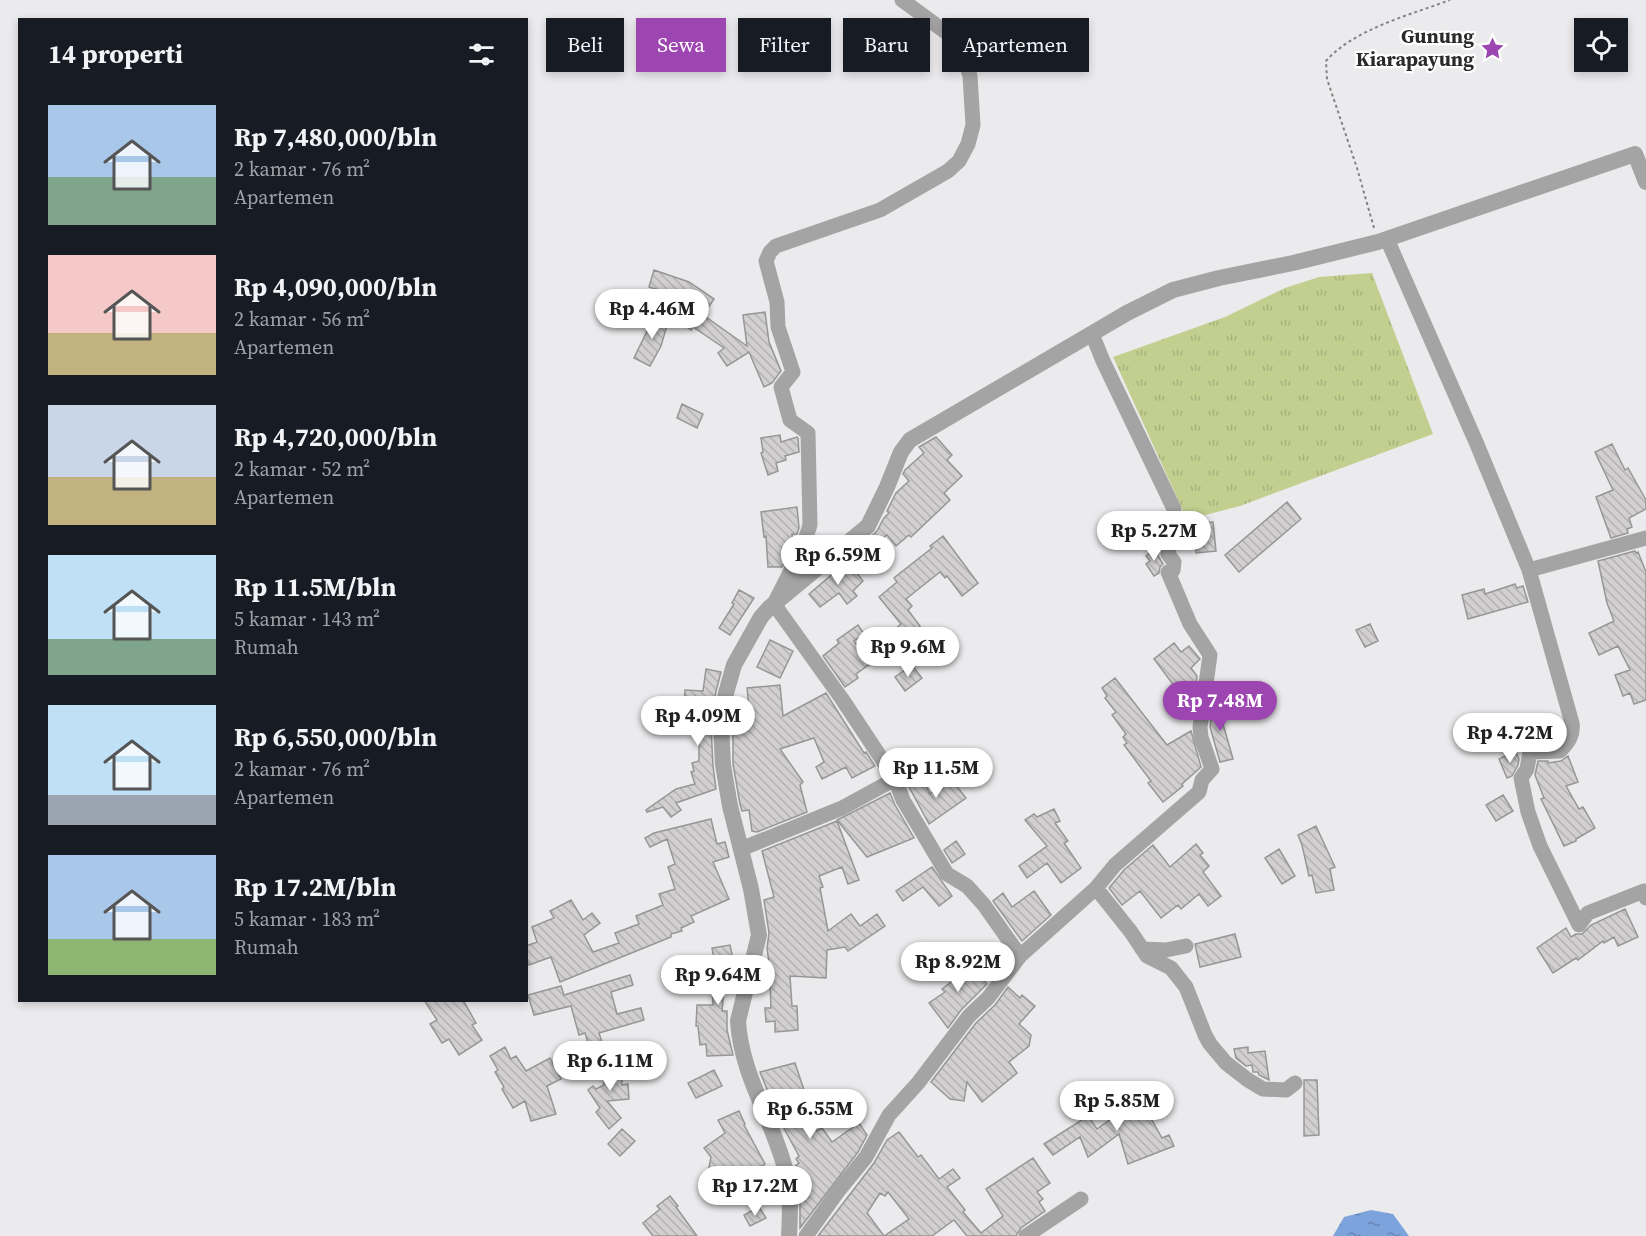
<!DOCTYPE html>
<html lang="id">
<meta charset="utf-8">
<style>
body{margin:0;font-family:"Source Serif 4",serif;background:#242831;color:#f1f3f6;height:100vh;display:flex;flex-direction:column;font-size:22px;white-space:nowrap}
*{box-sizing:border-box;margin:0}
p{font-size:20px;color:#9ea1a6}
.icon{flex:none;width:33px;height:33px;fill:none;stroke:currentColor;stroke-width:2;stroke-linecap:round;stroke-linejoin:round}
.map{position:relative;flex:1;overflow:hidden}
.panel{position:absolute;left:18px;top:18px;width:510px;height:984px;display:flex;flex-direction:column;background:#171b24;border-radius:0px;box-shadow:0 3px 9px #0003}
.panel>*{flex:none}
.hud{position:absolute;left:546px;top:18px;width:570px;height:54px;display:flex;gap:12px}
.fabs{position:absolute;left:1574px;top:18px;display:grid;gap:12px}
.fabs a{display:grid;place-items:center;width:54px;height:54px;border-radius:0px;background:#171b24;box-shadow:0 3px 9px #0003;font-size:30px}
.price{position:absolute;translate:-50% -51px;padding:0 14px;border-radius:21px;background:#fff;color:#222;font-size:20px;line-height:39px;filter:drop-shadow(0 2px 3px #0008)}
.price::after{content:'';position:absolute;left:50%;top:36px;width:18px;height:14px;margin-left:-9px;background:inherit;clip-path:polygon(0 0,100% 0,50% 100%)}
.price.on{background:#9d45b1;color:#fff}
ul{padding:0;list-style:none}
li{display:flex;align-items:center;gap:18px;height:150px;padding:0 30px}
li span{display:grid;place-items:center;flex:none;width:168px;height:120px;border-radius:0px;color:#555}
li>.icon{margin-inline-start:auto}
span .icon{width:72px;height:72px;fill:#fffc;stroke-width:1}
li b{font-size:26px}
h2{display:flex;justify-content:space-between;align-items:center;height:72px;padding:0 30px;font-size:26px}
.tag{padding:0 21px;border-radius:0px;background:#171b24;box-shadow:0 3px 9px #0003;font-size:21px;line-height:54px}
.tag.on{background:#9d45b1;color:#fff}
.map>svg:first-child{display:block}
</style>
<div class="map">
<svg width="1646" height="1236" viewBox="0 0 1646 1236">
<defs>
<pattern id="grass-tufts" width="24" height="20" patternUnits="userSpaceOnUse" patternTransform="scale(1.5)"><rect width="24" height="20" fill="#c2cf8f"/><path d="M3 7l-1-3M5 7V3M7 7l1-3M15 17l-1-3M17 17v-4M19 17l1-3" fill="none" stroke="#a7b27c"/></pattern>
<pattern id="water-ripples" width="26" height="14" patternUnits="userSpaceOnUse" patternTransform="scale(1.5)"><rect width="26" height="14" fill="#7da3dc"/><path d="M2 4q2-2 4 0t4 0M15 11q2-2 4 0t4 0" fill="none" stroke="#6785b3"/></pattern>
<pattern id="building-back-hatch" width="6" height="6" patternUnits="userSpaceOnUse" patternTransform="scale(1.5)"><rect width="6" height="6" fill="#d1cfcf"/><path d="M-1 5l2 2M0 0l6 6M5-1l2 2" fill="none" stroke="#b4b2b2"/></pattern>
</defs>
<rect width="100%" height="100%" fill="#ebebed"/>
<!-- grass -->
<path fill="url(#grass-tufts)" d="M1372,273L1433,434L1240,506L1194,518L1185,515L1113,357L1225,317L1285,288L1319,277Z"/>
<!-- water -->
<path fill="url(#water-ripples)" d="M1371,1210L1393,1214L1409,1236H1333L1344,1217Z"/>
<!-- building -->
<path fill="url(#building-back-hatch)" stroke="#979696" stroke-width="1.5" fill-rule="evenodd" d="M654,270L689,282L714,299L703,315L747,346L743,315L765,312L769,342L781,371L772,383L764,387L749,352L727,366L718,353L724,348L693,327L691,330L674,318L687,299L649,287Z
M646,314L668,322L661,346L650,366L634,358L649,327L643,325Z
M682,404L703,414L697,428L677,418Z
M780,435L781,442L797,437L798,438L799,452L785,456L786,460L776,463L778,471L768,475L761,453L763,452L761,438Z
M936,437L952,455L947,460L962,476L944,493L950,500L911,537L909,535L896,546L887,535L865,551L861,546L877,531L884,518L889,513L887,511L896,493L909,481L903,474L905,470L924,453L919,447Z
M1612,444L1625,470L1628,468L1646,500V509L1629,518L1632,527L1627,529L1628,533L1611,538L1596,497L1613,490L1595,452Z
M1287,502L1301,519L1239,572L1225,555Z
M797,507L799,528L797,534H792L793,546L790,551H786L787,558L782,567H768L766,536L764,537L761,512Z
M1213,522L1216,551L1196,553L1194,524Z
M943,536L978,583L962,596L947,576L945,578L940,572L906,599L912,606L908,610L920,626L900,642L892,632L901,624L879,597L897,582L894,578L932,548L930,546Z
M1160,546L1158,556L1163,564L1160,567L1159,573L1154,576L1146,564L1150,561L1146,556Z
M1635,551L1636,553L1638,552L1646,572V700L1634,704L1630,693L1623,696L1615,675L1630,670L1618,646L1599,655L1589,633L1614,621L1607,603L1598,561Z
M843,560L854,574L856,572L863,581L853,591L857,596L847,604L839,593L820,607L809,594L836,571L834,568Z
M1515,584L1517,588L1523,586L1528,602L1468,619L1462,595L1484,589L1485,594Z
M739,590L754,598L730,635L719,628L734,604L732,603Z
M1370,624L1378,641L1365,647L1356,630Z
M858,625L864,634L854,641L870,664L856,674L858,678L845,687L823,656L839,643L837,640Z
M770,640L793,651L780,678L757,667Z
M1174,643L1181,652L1189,646L1200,659L1191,668L1197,676L1194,701L1190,695L1184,699L1154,659Z
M912,665L922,678L905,691L895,677Z
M706,669L721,672L716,691L711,726L713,766L716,789L676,803L681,810L671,817L663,807L647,812L646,810L676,789L695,784L691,772L694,771L692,763L699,761V725L702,708L684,707L685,690L703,691Z
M1115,678L1167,745L1191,731L1201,767L1182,784L1183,786L1163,802L1148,783L1151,781L1124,745L1127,743L1123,737L1126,734L1112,715L1116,712L1105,698L1107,696L1102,688Z
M780,685L783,716L826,693L864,753L866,752L875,766L852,778L846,767L822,779L816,767L824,762L814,738L780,749L803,782L800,785L807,812L757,832L752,831L749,810L742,811L740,804L733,764V719L750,717L747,688Z
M1214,696H1222L1221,717L1233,759L1220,762L1210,727Z
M1515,751L1519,759L1518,765L1512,776L1507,778L1499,759Z
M1568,756L1578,782L1566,786L1579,809L1583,807L1595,828L1576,839V841L1564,846L1541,799L1544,798L1535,775L1538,761H1548V763L1561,761Z
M922,778L930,794L951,779L966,798L929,824L908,785Z
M890,793L895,805L914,838L867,857L837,820Z
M1503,795L1513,811L1496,821L1486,805Z
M1054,809L1060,821L1055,823L1068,841L1064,843L1081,868L1061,883L1047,863L1027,878L1019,866L1047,846L1025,820L1034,814L1037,817Z
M711,819L717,844L725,842L729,857L713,862L729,899L691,916L694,922L681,928L682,931L671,934V937L560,982L551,957L529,965L526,958V946L537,942L532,927L554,918L550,911L571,900L583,920L592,913L600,923L584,935L593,952L619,943L615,933L639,924L636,916L663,905L659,894L675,889L668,867L675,864L667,839L650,847L645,838L654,833Z
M837,821L859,880L848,884L842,867L819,876L823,887L820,888L828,931L851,914L860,926L877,914L885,926L848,951L845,947L827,950L826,978L790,976L792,1006H797L798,1030L775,1032V1021L766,1022L765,1008H771L769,963L767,948L769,933L764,900L774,897L762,851Z
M1316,826L1335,867L1330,869L1334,890L1316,893L1312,875L1309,876L1302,845L1298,835Z
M956,841L965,854L952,863L944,850Z
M1196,844L1203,853L1200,855L1209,866L1203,872L1221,896L1208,906L1199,894L1181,909L1178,905L1161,918L1140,891L1122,905L1109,888L1124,870L1153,845L1170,867Z
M1279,849L1295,876L1282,884L1265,858Z
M932,867L952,896L939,906L923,887L903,901L896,891Z
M1034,891L1051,915L1022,941L993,901L1003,893L1012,907Z
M1625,909L1638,937L1618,946L1614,937L1604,943L1603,941L1578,960L1576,958L1553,973L1537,948L1566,928L1571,937L1576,934H1582L1591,925Z
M1235,934L1241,957L1200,967L1195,944Z
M730,945L735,969L740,970L735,987L734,984V987L724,988L722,1011H727V1030L733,1055L707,1056L706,1044L700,1045L698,1026H696L697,1005H713L711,975L717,974L712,948Z
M966,960L987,984L961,1010L948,1028L929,1003L945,992L942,989L959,976L954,971Z
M630,975L633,985L611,992L617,1014L641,1008L644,1020L599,1033L605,1052L592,1056L585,1033L579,1035L571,1006L534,1015L528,995L561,986L564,995Z
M1008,987L1020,998L1022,995L1035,1006L1019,1024L1031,1035L1029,1046L1009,1062L1017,1073L982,1102L967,1082L964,1101L950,1099L931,1082L976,1023L995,1005Z
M424,1000H463L476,1023L472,1025L482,1040L459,1055L449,1039L442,1043L430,1024L437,1020Z
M505,1047L511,1059L516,1056L526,1071L550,1058L561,1079L547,1086L556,1114L531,1121L525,1101L513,1108L502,1089L504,1087L495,1072L498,1070L490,1056Z
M1248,1047V1053L1265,1051L1269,1080L1259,1075L1258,1072H1253L1252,1065L1246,1066L1236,1058L1234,1049Z
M621,1060L622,1085L628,1084L629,1099L607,1101L621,1118L609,1129L596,1112L600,1108L588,1090L593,1086L596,1089L604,1085L602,1062Z
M795,1063L806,1096L792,1100L809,1129L814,1126L817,1131L822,1128L832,1142L859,1123L867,1135L858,1152L800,1228V1198L808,1197L799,1184L795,1166L799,1163L796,1159L799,1156L780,1121L760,1072Z
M714,1070L722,1086L696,1098L688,1083Z
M1304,1080H1317L1319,1135L1304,1136Z
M1130,1089L1153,1122L1162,1138L1169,1135L1174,1146L1128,1164L1119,1134L1088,1157L1080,1137L1053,1155L1044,1144L1088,1116L1097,1129L1123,1110L1115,1099Z
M739,1111L745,1124L744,1125L765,1164L762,1166L775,1190L758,1199L745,1175L721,1185L718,1179L707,1178L711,1157L704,1148L725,1133L718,1120Z
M622,1129L635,1141L620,1156L608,1144Z
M899,1132L918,1157L921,1155L939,1179L953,1169L960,1178L947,1187L965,1210L963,1212L981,1233L1003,1216L986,1189L1033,1158L1050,1183L1037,1192L1043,1199L1039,1202L1045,1211L1021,1228L1016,1236H967L954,1220L932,1236H818L874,1163L887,1140ZM888,1192L909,1219L884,1236L867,1213L880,1193L885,1196Z
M670,1196L678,1206L676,1207L697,1236H653L643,1223L660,1209L657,1206Z
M759,1207L766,1218L750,1226L744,1215Z"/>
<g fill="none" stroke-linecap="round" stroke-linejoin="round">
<!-- path -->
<path stroke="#838384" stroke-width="2" stroke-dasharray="3 3" stroke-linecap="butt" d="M1374,228L1357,168L1327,79L1326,61C1354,29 1410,15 1450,0"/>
<!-- minor -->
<path stroke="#a5a4a4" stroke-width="15" d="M902,0L947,33L967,67L970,76L973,125L968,144L959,161L948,171L880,210L776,246L770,252L766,261L777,302L778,327L793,372L781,387L790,420L808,433L810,525L802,549L774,604L842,699L895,779L903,800L947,874L967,886L984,905L1020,956
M1387,239L1476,442L1529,570L1572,723C1574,735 1568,743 1560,751L1530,752L1527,769L1521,778L1528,812L1540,846L1579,925L1588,913L1644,891L1646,898
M1529,570L1646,538
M741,849L842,808L895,779
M1096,888L1131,932L1147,956L1171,968L1186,987L1205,1035L1210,1044L1226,1063L1248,1080L1263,1089L1286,1090L1295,1083
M1142,949L1166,950L1186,946
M806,1236L839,1190L866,1157L889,1115L918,1083L969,1016L988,998L1020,956L1096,888L1115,865L1199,792L1202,780L1212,769L1201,737L1200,727L1210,655L1190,624L1168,572L1173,570L1174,562L1168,554L1174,523V509L1103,361L1092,334
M1026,1236L1081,1199"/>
<!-- tertiary -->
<path stroke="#a5a4a4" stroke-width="16" d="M789,1236C790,1216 791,1196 787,1176C775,1123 741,1076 738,1021L759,935L751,889L730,806L723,765L721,726L726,693L734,665L761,617L769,608L868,526L887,487L901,452L910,440L1127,313L1173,290L1219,278L1293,263L1378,242L1635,154L1646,182"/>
</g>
<!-- icons -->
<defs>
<symbol id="sight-bare" viewBox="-9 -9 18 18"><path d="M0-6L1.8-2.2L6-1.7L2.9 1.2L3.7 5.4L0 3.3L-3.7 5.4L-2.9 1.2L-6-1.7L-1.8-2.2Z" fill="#9d45b1" stroke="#fff" stroke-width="2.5" paint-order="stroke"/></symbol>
</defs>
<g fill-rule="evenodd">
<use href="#sight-bare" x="1476" y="32" width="33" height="33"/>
</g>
<g text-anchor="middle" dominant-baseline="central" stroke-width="4.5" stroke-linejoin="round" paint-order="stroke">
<!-- poi labels -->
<g font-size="20" font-weight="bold" fill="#2a2a2b" stroke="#fff" text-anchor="end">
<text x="1474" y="36">Gunung<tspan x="1474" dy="23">Kiarapayung</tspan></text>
</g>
</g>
</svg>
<div class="fabs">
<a><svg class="icon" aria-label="locate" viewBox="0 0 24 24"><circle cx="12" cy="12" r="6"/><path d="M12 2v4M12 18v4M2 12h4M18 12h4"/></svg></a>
</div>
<b class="price" style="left:652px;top:340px">Rp 4.46M</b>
<b class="price" style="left:1154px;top:562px">Rp 5.27M</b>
<b class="price" style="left:838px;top:586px">Rp 6.59M</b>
<b class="price" style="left:908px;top:678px">Rp 9.6M</b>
<b class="price on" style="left:1220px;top:732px">Rp 7.48M</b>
<b class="price" style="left:698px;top:747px">Rp 4.09M</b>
<b class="price" style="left:1510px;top:764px">Rp 4.72M</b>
<b class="price" style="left:936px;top:799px">Rp 11.5M</b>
<b class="price" style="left:958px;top:993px">Rp 8.92M</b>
<b class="price" style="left:718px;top:1006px">Rp 9.64M</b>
<b class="price" style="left:610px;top:1092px">Rp 6.11M</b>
<b class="price" style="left:1117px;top:1132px">Rp 5.85M</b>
<b class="price" style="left:810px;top:1140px">Rp 6.55M</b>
<b class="price" style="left:755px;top:1217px">Rp 17.2M</b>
<div class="hud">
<a class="tag">Beli</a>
<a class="tag on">Sewa</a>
<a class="tag">Filter</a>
<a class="tag">Baru</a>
<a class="tag">Apartemen</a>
</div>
<section class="panel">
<h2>14 properti<svg class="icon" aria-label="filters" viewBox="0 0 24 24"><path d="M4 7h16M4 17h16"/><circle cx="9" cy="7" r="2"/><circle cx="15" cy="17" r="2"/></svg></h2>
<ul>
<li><span style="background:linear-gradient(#a9c7e8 60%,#7fa58c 0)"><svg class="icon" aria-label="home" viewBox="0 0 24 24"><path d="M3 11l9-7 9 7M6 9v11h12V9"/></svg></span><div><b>Rp 7,480,000/bln</b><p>2 kamar · 76 m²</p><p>Apartemen</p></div></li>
<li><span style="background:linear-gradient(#f6c9c9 65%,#c2b280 0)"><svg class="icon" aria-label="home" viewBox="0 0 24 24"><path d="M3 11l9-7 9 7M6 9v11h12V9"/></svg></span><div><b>Rp 4,090,000/bln</b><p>2 kamar · 56 m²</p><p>Apartemen</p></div></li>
<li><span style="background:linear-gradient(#c9d6e8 60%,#c2b280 0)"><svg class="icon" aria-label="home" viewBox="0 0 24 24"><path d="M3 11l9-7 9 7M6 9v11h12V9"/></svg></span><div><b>Rp 4,720,000/bln</b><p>2 kamar · 52 m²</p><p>Apartemen</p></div></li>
<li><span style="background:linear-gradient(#bfe0f5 70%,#7fa58c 0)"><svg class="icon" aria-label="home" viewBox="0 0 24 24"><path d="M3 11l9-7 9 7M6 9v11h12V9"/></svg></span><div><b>Rp 11.5M/bln</b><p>5 kamar · 143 m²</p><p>Rumah</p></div></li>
<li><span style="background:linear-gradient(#bfe0f5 75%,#9aa5b1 0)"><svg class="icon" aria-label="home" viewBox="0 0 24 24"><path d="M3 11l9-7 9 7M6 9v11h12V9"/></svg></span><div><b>Rp 6,550,000/bln</b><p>2 kamar · 76 m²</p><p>Apartemen</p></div></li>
<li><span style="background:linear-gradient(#a9c7e8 70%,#8fb573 0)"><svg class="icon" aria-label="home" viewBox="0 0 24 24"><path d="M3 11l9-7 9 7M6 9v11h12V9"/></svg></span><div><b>Rp 17.2M/bln</b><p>5 kamar · 183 m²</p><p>Rumah</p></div></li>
</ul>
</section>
</div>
